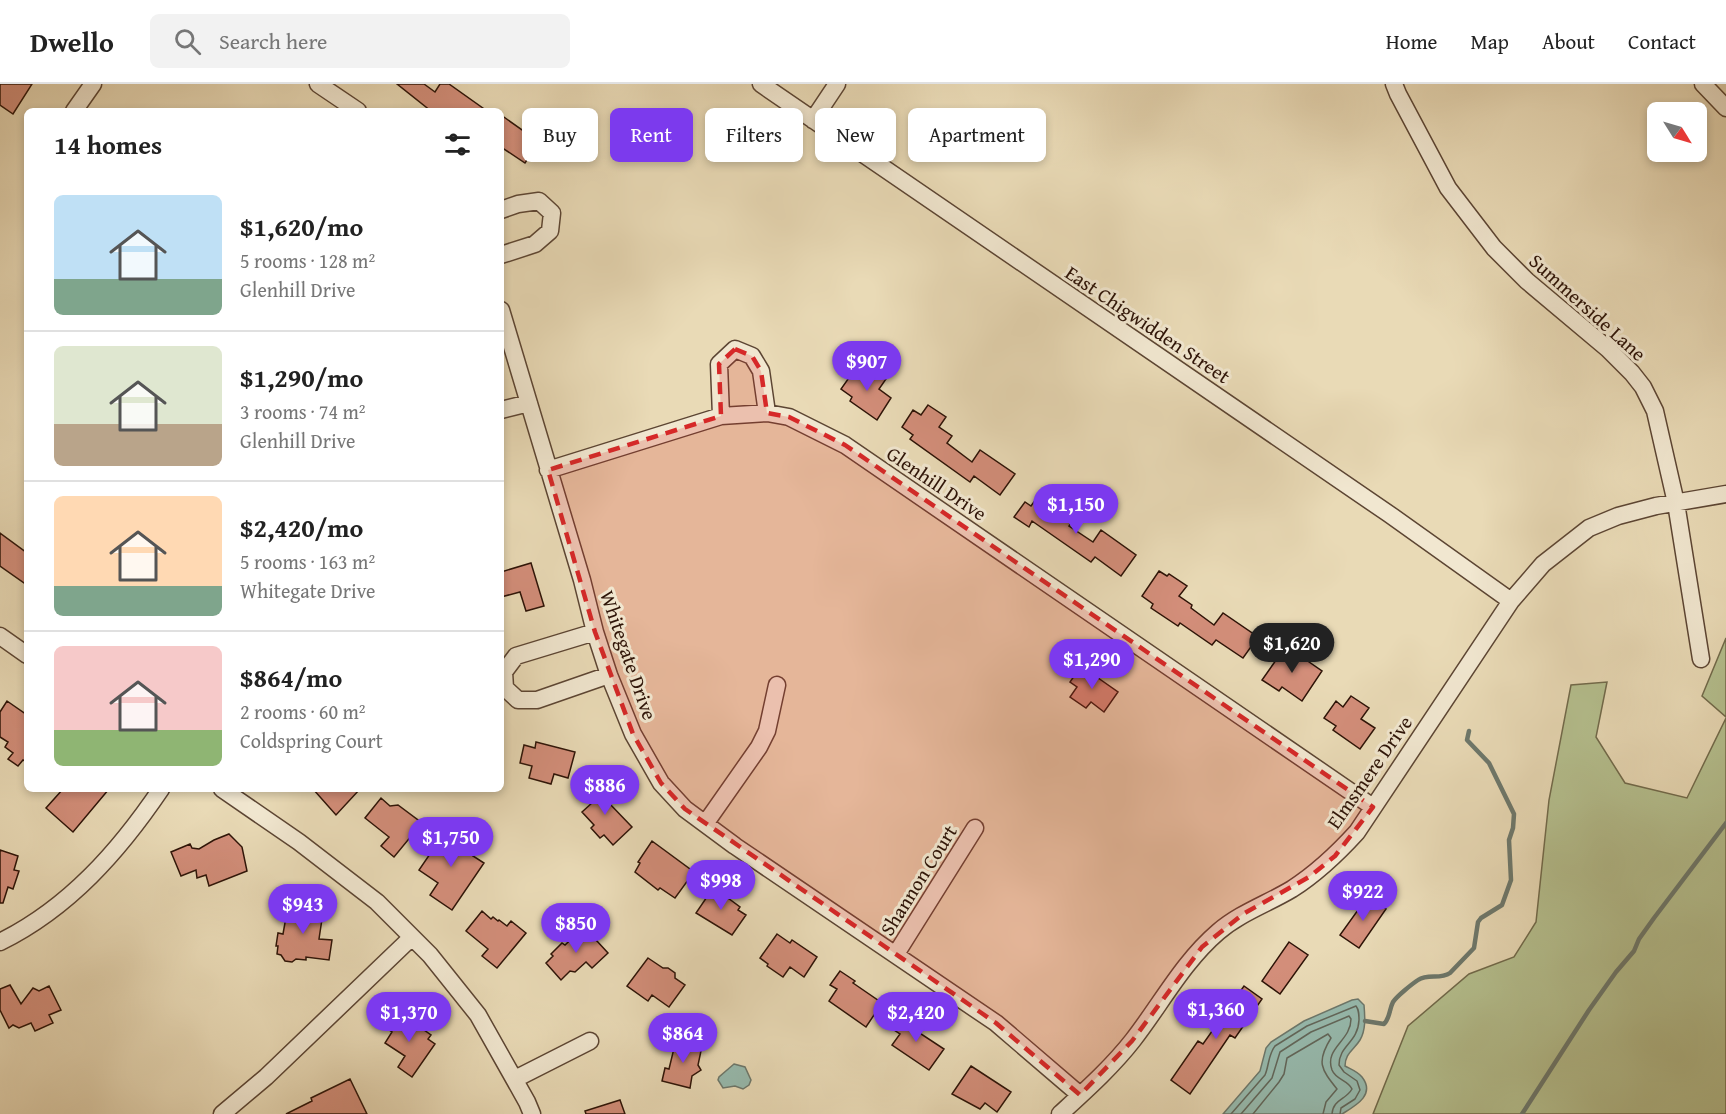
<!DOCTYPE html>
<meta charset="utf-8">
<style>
body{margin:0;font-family:"Gentium Book Plus",serif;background:#f2f2f2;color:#222;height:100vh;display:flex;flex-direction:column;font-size:22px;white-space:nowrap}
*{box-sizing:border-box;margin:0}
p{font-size:20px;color:#767676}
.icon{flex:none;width:33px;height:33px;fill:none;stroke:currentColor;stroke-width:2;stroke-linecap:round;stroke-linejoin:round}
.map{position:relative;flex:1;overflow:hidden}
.panel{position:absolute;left:24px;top:24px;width:480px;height:684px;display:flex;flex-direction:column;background:#fff;border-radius:9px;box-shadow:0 3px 9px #0003}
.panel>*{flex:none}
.hud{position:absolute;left:522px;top:24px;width:570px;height:54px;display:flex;gap:12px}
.needle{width:39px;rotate:127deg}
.tools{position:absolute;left:1647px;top:18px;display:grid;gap:12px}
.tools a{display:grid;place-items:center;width:60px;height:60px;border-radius:9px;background:#fff;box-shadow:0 3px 9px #0003;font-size:30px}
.price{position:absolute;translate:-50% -51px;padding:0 14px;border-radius:21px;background:#7c3aed;color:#fff;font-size:20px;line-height:39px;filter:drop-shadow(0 2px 3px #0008)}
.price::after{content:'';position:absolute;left:50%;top:36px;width:18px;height:14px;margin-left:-9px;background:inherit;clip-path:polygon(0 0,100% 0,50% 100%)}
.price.on{background:#222;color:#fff}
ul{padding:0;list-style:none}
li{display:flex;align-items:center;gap:18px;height:150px;padding:0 30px}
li+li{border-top:2px solid #e0e0e0}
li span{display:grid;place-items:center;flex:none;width:168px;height:120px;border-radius:9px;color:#555}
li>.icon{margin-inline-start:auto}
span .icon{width:72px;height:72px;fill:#fffc;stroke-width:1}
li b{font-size:26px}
h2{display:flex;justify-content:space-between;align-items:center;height:72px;padding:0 30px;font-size:26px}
.chip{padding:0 21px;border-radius:9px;background:#fff;box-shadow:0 3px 9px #0003;font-size:21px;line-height:54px}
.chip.on{background:#7c3aed;color:#fff}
header{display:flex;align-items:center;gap:36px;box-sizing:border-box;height:84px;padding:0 30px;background:#fff;border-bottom:2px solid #e0e0e0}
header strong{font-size:28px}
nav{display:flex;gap:33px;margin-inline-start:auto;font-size:21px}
.search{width:420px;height:54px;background:#f2f2f2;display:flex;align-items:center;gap:15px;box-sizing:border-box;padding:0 21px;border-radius:9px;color:#767676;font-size:22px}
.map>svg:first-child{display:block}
</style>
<header>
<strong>Dwello</strong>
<div class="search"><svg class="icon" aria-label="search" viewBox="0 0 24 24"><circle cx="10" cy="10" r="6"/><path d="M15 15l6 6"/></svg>Search here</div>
<nav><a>Home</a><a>Map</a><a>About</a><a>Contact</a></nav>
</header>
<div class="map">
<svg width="1726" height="1030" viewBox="0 0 1726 1030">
<rect width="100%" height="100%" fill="#e9dab6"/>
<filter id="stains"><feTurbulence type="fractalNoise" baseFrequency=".00333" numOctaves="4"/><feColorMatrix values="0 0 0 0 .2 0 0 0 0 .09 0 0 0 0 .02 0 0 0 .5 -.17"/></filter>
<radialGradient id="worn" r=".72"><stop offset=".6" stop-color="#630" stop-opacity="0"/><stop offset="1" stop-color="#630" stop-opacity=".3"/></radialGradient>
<!-- green -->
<path fill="#b5c08f" stroke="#716a4b" stroke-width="1.5" d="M1726,554V633L1702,612Z
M1607,598L1596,653L1625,699L1687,714L1726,634V1030H1373L1408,942L1469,890L1514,873L1536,838L1549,716L1571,601Z"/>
<!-- water -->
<path fill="#97bbaf" stroke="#6d786c" stroke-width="1.5" d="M1358,915L1364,921C1365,933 1366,946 1360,956C1354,966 1345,969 1345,982C1350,985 1357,987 1362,993C1376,1011 1355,1022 1342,1030H1223L1260,987L1266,964L1271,958L1304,937L1352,916Z
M734,980L745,983L751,996L749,1001L743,1005L735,1002L723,1004L718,996L719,993Z"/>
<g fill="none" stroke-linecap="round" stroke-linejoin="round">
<!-- shore -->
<path stroke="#62675b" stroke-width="1.5" d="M1231,1030L1265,991C1269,982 1268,971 1275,962L1307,942L1356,922C1359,926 1359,930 1359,936C1358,959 1339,961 1339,981L1344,988L1357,997L1360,1006L1355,1015L1341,1024L1340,1030
M1241,1030L1272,994L1280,968L1311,948L1349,932L1351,935C1351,957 1324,964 1332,986C1336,996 1348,996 1352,1005C1346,1016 1333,1015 1332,1030
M1253,1030L1279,998L1284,990L1287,974L1328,950L1331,954C1316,978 1321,985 1337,1005L1326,1018L1323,1030"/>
<!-- stream -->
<path stroke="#6d786c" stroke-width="4.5" d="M1365,937L1384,940C1390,934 1389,926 1393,918C1397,912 1412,900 1418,896C1428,889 1440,896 1450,889L1474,864L1478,838L1481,834L1502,821L1511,796L1509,756L1513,744L1514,730L1489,679L1467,656L1469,647
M1522,1030L1589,926L1616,888L1634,867L1639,855L1654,834L1726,739"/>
</g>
<!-- building -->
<path fill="#d38e7a" stroke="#2d1307" stroke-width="1.5" d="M0,0H32L13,30L0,21Z
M397,0H424L435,8L440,0H449L487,27H431Z
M501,31L539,58L525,79L501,63Z
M868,283L886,295L879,305L891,314L877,336L850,317L852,313L841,305L853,288L860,293Z
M928,321L946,333L939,343L952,352L947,359L972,378L980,366L1015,390L1000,411L974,392L970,398L910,355L913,351L902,343L913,326L921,331Z
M1039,411L1074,435L1069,442L1093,458L1101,446L1136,471L1121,492L1095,473L1091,478L1032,437L1029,443L1014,433L1025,418L1031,422Z
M0,449L27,469V501L0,482Z
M531,479L544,522L526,527L520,508L501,513V488Z
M1159,487L1167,492L1169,490L1187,502L1179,512L1192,521L1191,524L1214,541L1223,529L1258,553L1243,574L1216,556L1212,561L1180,539L1178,542L1151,524L1153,520L1142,512Z
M1286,562L1322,587L1302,617L1282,603L1279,607L1262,596Z
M1081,582L1118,608L1104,628L1091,618L1086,624L1070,613L1077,603L1070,598Z
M1351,612L1369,624L1361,635L1375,644L1360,665L1333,646L1336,642L1324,634L1336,617L1343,623Z
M7,617L27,631V678L23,676L18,682L8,675L13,669L5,663L8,658L0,653V628Z
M536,658L575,668L568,694L554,690L551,700L529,694L532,682L520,679L524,661L535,664Z
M600,699L613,713L608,718L632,743L613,761L604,751L600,754L591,744L594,741L582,728L593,718L587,712Z
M63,705H109L73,748L46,724Z
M313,705H360L336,731Z
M381,714L390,722L398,721L422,739L394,773L381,762L389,753L365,734Z
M447,745L477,766L473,772L484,779L452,826L430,811L438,799L419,786Z
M229,750L242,763L247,787L209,802L206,791L197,794L196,786L181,792L171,768L190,760L192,764L199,765L214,756Z
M652,757L694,788L675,814L660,804L658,806L635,788L640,779L638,778Z
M0,766L18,772L14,786L19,787L13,805L8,803L3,819H0Z
M715,801L729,811L728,814L740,823L738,826L746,831L732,851L696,829Z
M1368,812L1386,825L1359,864L1340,851Z
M292,816L307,819L306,822L321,824L319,834L322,835L319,855L332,856L329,876L306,873V876L296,875L292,878L285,877L281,871L277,870L278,862H276L278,849L283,850L288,822H291Z
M482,827L491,835L493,833L498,837L499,836L507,842L511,837L526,849L497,884L482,872L488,865L466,847Z
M584,843L608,869L592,884L586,878L575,888L570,887L561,896L546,879L553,872L551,870L562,859L565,861Z
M777,850L790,859L792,856L817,873L804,893L790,883L783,893L767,882L768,880L760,874Z
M1289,858L1308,871L1280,910L1262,897Z
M648,874L663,884H668L675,889V894L685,901L669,923L652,911L648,917L627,902Z
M840,887L855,897L853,899L882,919L866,943L829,917L837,905L830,901Z
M10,901L21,920L33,904L39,907L49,902L61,926L49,931L53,939L35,947L31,939L19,944L13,941L9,944L0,926V905Z
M1244,902L1262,915L1235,954L1230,951L1190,1010L1171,996L1198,957L1203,960Z
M397,927L431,951L428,955L435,960L412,993L398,983L405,972L385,959L392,948L385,943Z
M904,930L919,940L915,946L944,965L929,986L892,961L900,950L894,946Z
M676,956L702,962L698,981L701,986L692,992L690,1004L662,997L665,984L669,985Z
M971,982L1011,1008L997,1028L985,1019L980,1025L952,1010Z
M350,995L367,1030H286L312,1017L311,1014Z
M620,1016L625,1030H586L585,1027Z"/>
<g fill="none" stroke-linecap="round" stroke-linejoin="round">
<defs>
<path id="minor" d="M318,0L358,27
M761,0L1389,430L1511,517
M1394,0L1398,10L1448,104L1494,164L1527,197L1608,265L1632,289L1643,303L1655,327L1676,419L1701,575
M1703,0L1726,24
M74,27L93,0
M813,36L837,0
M501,126L518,120L539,117L552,129L550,147L535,160L501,171
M501,226L582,496L595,548L609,591L633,650L661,699L685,725L735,762L996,939L1080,1011
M501,326L529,319
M721,332L719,280L735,265L752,272L761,287L767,329
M548,386L721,332L767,329L789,333L845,361L1373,723
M595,548L516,572L504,588L505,604L518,616H537L609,591
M0,552L27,571
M222,705L299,758L377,818L430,871L478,931L527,1018L532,1030
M705,740L759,663L767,647L777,601
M0,858C69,824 119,767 161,705
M896,870L975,744
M515,995L590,957
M222,1030L266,993L412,853
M1060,1030C1085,1007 1112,983 1133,956C1161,920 1183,878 1218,848C1240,829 1267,820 1292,805C1317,789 1337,770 1357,748L1511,517L1543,480L1589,444L1618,432L1656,422L1726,410"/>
</defs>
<!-- minor casing -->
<use href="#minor" stroke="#5c4533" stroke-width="19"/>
<!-- minor -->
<use href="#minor" stroke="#f1e7d0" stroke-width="16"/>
</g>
<!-- marked area -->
<path fill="#d62828" fill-opacity="0.2" stroke="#d62828" stroke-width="4.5" stroke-dasharray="12 8" stroke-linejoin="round" d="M735,265L752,272L761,287L767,329L789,333L845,361L1373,723L1335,772L1309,793L1243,830L1202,863L1132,957L1080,1011L996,939L685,725L661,699L633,650L595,548L548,386L721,332L719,280Z"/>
<g text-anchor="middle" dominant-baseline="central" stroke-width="6" stroke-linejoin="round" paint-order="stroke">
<!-- street labels -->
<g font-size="20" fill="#2d1307" stroke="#f1e7d0">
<text transform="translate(1588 223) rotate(42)">Summerside Lane</text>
<text transform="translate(1148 240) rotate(34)">East Chigwidden Street</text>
<text transform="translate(937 399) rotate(34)">Glenhill Drive</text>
<text transform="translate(629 571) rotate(71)">Whitegate Drive</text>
<text transform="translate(1369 688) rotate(-55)">Elmsmere Drive</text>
<text transform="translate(918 796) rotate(-58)">Shannon Court</text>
</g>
</g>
<rect width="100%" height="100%" filter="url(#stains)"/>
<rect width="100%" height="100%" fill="url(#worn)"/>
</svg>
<div class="tools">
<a><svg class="needle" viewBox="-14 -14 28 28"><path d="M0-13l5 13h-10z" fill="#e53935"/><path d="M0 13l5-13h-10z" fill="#767676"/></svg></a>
</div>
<b class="price" style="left:867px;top:308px">$907</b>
<b class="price" style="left:1076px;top:451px">$1,150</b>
<b class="price on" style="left:1292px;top:590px">$1,620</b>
<b class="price" style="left:1092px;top:606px">$1,290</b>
<b class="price" style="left:605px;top:732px">$886</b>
<b class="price" style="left:451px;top:784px">$1,750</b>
<b class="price" style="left:721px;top:827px">$998</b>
<b class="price" style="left:1363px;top:838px">$922</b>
<b class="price" style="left:303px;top:851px">$943</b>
<b class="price" style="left:576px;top:870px">$850</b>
<b class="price" style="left:1216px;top:956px">$1,360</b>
<b class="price" style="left:409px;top:959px">$1,370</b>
<b class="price" style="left:916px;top:959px">$2,420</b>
<b class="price" style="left:683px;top:980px">$864</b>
<div class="hud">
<a class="chip">Buy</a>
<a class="chip on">Rent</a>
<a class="chip">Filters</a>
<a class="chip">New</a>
<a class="chip">Apartment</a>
</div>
<section class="panel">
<h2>14 homes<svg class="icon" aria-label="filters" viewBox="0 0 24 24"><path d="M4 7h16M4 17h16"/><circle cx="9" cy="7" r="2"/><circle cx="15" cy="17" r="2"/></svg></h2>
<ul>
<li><span style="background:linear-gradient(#bfe0f5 70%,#7fa58c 0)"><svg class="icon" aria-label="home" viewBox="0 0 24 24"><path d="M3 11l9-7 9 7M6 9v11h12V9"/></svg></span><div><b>$1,620/mo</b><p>5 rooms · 128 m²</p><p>Glenhill Drive</p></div></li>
<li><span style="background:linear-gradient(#dfe7d0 65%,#b9a48a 0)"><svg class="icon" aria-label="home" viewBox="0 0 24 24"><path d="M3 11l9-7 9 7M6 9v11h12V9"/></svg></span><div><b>$1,290/mo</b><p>3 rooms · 74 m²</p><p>Glenhill Drive</p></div></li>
<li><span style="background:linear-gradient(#ffd9b3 75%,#7fa58c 0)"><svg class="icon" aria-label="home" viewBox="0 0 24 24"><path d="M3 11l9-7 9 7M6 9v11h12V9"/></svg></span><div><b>$2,420/mo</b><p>5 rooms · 163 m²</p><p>Whitegate Drive</p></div></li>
<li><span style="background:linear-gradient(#f6c9c9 70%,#8fb573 0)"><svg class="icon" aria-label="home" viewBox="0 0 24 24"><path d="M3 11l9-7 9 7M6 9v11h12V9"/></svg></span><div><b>$864/mo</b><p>2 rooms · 60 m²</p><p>Coldspring Court</p></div></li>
</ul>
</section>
</div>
